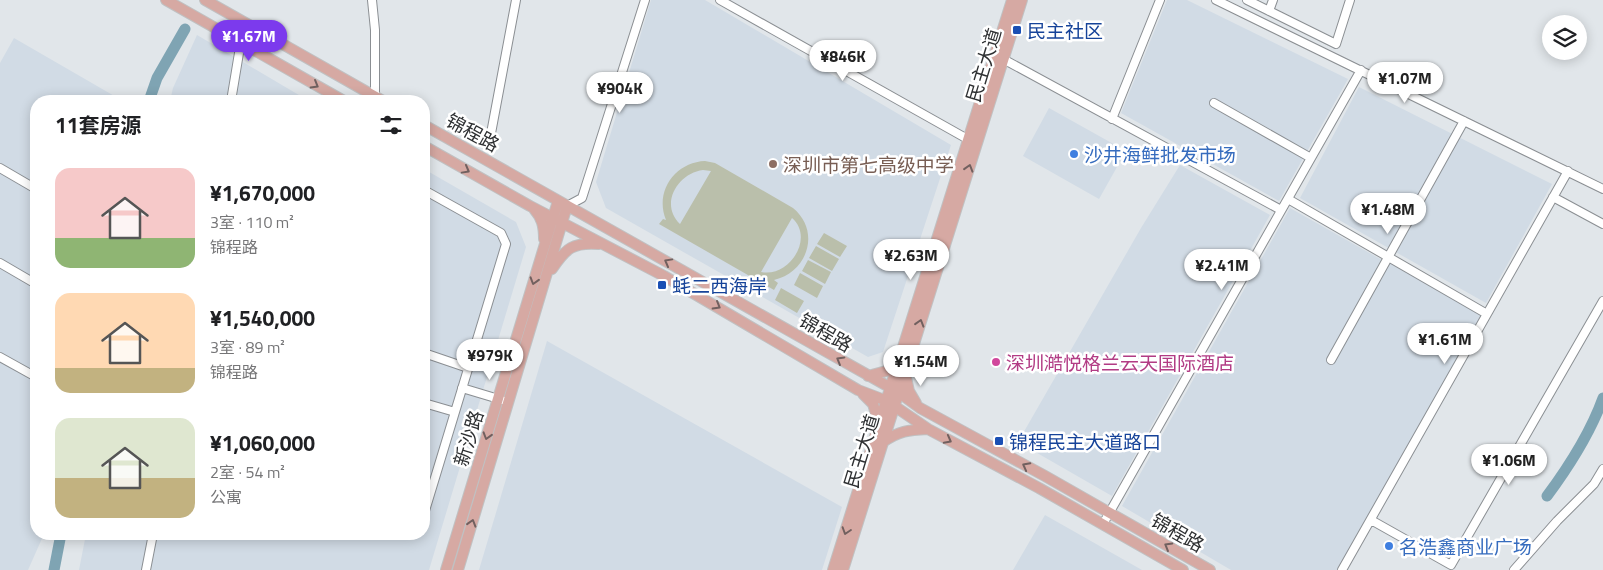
<!DOCTYPE html>
<html lang="zh">
<meta charset="utf-8">
<style>
body{margin:0;font-family:"Titillium Web","Noto Sans SC",sans-serif;background:#f2f2f2;color:#202124;height:100vh;display:flex;flex-direction:column;font-size:19px;white-space:nowrap}
*{box-sizing:border-box;margin:0}
p{font-size:16px;color:#757577}
.icon{flex:none;width:28px;height:28px;fill:none;stroke:currentColor;stroke-width:2;stroke-linecap:round;stroke-linejoin:round}
.map{position:relative;flex:1;overflow:hidden}
.panel{position:absolute;left:30px;top:95px;width:400px;height:445px;display:flex;flex-direction:column;background:#fff;border-radius:20px;box-shadow:0 2px 12px #0003}
.panel>*{flex:none}
.fabs{position:absolute;left:1542px;top:15px;display:grid;gap:10px}
.fabs a{display:grid;place-items:center;width:45px;height:45px;border-radius:50%;background:#fff;box-shadow:0 2px 12px #0003;font-size:25px}
.price{position:absolute;translate:-50% -42px;padding:0 11px;border-radius:18px;background:#fff;color:#222;font-size:16px;line-height:32px;filter:drop-shadow(0 1px 2px #0008)}
.price::after{content:'';position:absolute;left:50%;top:30px;width:15px;height:11px;margin-left:-8px;background:inherit;clip-path:polygon(0 0,100% 0,50% 100%)}
.price.selected{background:#7c3aed;color:#fff}
ul{padding:0;list-style:none}
li{display:flex;align-items:center;gap:15px;height:125px;padding:0 25px}
li span{display:grid;place-items:center;flex:none;width:140px;height:100px;border-radius:15px;color:#555}
li>.icon{margin-inline-start:auto}
span .icon{width:60px;height:60px;fill:#fffc;stroke-width:1}
li b{font-size:21px}
h2{display:flex;justify-content:space-between;align-items:center;height:60px;padding:0 25px;font-size:21px}
.map>svg:first-child{display:block}
</style>
<div class="map">
<svg width="1603" height="570" viewBox="0 0 1603 570">
<rect width="100%" height="100%" fill="#e1e6ea"/>
<!-- built -->
<path fill="#d1dbe5" d="M651,0H705L951,145L883,352L868,357L606,208L596,182Z
M1167,0H1187L1348,79L1279,201L1121,113Z
M197,35L309,101H170L173,88Z
M14,38L123,101H36V534H44L28,570H0V63Z
M1359,87L1552,184L1486,303L1300,198Z
M1049,108L1126,151L1099,199L1023,156Z
M1180,165L1270,215L1112,496L1018,442L1141,228Z
M424,169L516,222L526,247L429,570H79L86,534H424Z
M1290,208L1382,260L1329,354L1334,358L1389,260L1484,314L1337,570H1231L1122,506Z
M547,341L842,507L822,570H479Z
M1045,515L1142,570H1013Z"/>
<!-- green -->
<path fill="#babfab" fill-rule="evenodd" d="M705,161L715,163L793,208C821,231 808,272 774,280L778,283L774,290L659,224L663,219L666,220C654,191 676,162 705,161ZM703,170L711,171L680,224C659,204 678,173 703,170ZM792,218C815,238 789,278 761,272Z
M824,233L847,246L840,257L817,244Z
M816,246L839,259L832,271L809,258Z
M808,260L831,272L825,284L802,271Z
M800,273L823,286L817,298L794,285Z
M781,288L804,301L797,313L775,300Z"/>
<g fill="none" stroke-linecap="round" stroke-linejoin="round">
<!-- river -->
<path stroke="#7fa4b3" stroke-width="11" d="M149,101L157,78L185,29
M1547,496C1570,465 1590,434 1603,398
M54,570L61,534"/>
<defs>
<path id="minor" d="M372,0L375,30V97
M720,0L971,141
M1216,0L1603,189
M1247,0L1336,44L1350,0
M1269,11L1273,0
M1003,59L1281,210
M231,101L239,53L243,44
M1214,103L1311,158
M1112,119L1160,0
M489,144L516,0
M0,168L36,189
M424,190L501,233L506,244L424,514
M1553,197L1603,224
M1288,199L1487,314
M567,206L582,198L645,0
M0,263L36,284
M424,353L468,368
M0,357L36,377
M1331,360L1464,121
M462,388L502,400
M424,403L455,412
M1371,520L1451,565L1603,301
M1103,524L1361,70
M146,570L153,534
M1342,570L1568,171
M1514,570L1557,521L1594,484L1603,469"/>
<path id="major" d="M166,0L344,101
M205,0L383,101
M424,125L898,392L920,408L1045,476L1210,570
M424,146L530,206L664,276L858,390L887,401L928,429L1039,488L1183,570
M534,209C542,218 544,226 544,239
M552,269C566,248 573,242 599,244
M905,373L909,391L916,403
M868,376L890,370L898,364
M863,394L873,404L879,424
M883,442C899,431 908,430 928,429
M446,570L558,201
M458,570L567,206
M833,570L1012,0
M843,570L1022,0"/>
</defs>
<!-- minor casing -->
<use href="#minor" stroke="#8b8f93" stroke-width="10"/>
<!-- major casing -->
<use href="#major" stroke="#c0c1c2" stroke-width="12"/>
<!-- minor -->
<use href="#minor" stroke="#fff" stroke-width="8"/>
<!-- major -->
<use href="#major" stroke="#d6a9a3" stroke-width="10"/>
</g>
<!-- one-way arrows -->
<defs><path id="oneway-chevron" d="M-2-3.5L2.5 0L-2 3.5" fill="none" stroke-width="1.6" stroke-linecap="round" stroke-linejoin="round" transform="scale(1.25)"/></defs>
<g stroke="#71605f">
<use href="#oneway-chevron" transform="translate(315 85) rotate(30)"/>
<use href="#oneway-chevron" transform="translate(969 168) rotate(-73)"/>
<use href="#oneway-chevron" transform="translate(466 170) rotate(29)"/>
<use href="#oneway-chevron" transform="translate(668 262) rotate(-151)"/>
<use href="#oneway-chevron" transform="translate(534 281) rotate(107)"/>
<use href="#oneway-chevron" transform="translate(717 306) rotate(30)"/>
<use href="#oneway-chevron" transform="translate(920 323) rotate(-73)"/>
<use href="#oneway-chevron" transform="translate(840 360) rotate(-150)"/>
<use href="#oneway-chevron" transform="translate(487 436) rotate(107)"/>
<use href="#oneway-chevron" transform="translate(948 440) rotate(28)"/>
<use href="#oneway-chevron" transform="translate(1026 466) rotate(-152)"/>
<use href="#oneway-chevron" transform="translate(472 523) rotate(-73)"/>
<use href="#oneway-chevron" transform="translate(846 531) rotate(108)"/>
<use href="#oneway-chevron" transform="translate(1168 546) rotate(-150)"/>
</g>
<!-- markers -->
<g fill="#1a4fb4" stroke="#fff" stroke-width="2">
<rect x="1012" y="25" width="10" height="10" rx="2.5"/>
<rect x="657" y="280" width="10" height="10" rx="2.5"/>
<rect x="994" y="436" width="10" height="10" rx="2.5"/>
</g>
<g fill="#3f7fe0" stroke="#fff" stroke-width="2">
<circle cx="1074" cy="154" r="5"/>
<circle cx="1389" cy="546" r="5"/>
</g>
<circle fill="#8d6e63" stroke="#fff" stroke-width="2" cx="773" cy="164" r="5"/>
<circle fill="#d1479c" stroke="#fff" stroke-width="2" cx="996" cy="362" r="5"/>
<g text-anchor="middle" dominant-baseline="central" stroke-width="5" stroke-linejoin="round" paint-order="stroke">
<!-- transit labels -->
<g font-size="19" fill="#164399" stroke="#fff" text-anchor="start">
<text x="1027" y="30">民主社区</text>
<text x="672" y="285">蚝二西海岸</text>
<text x="1009" y="441">锦程民主大道路口</text>
</g>
<!-- street labels -->
<g font-size="19" fill="#2e3032" stroke="#fff">
<text transform="translate(983 65) rotate(-73)">民主大道</text>
<text transform="translate(473 132) rotate(29)">锦程路</text>
<text transform="translate(826 332) rotate(30)">锦程路</text>
<text transform="translate(468 438) rotate(-73)">新沙路</text>
<text transform="translate(861 451) rotate(-73)">民主大道</text>
<text transform="translate(1178 532) rotate(30)">锦程路</text>
</g>
<!-- shop labels -->
<g font-size="19" fill="#366cbe" stroke="#fff" text-anchor="start">
<text x="1084" y="154">沙井海鲜批发市场</text>
<text x="1399" y="546">名浩鑫商业广场</text>
</g>
<!-- education labels -->
<g font-size="19" fill="#785e54" stroke="#fff" text-anchor="start">
<text x="783" y="164">深圳市第七高级中学</text>
</g>
<!-- hotel labels -->
<g font-size="19" fill="#b23c85" stroke="#fff" text-anchor="start">
<text x="1006" y="362">深圳澔悦格兰云天国际酒店</text>
</g>
</g>
</svg>
<div class="fabs">
<a><svg class="icon" aria-label="layers" viewBox="0 0 24 24"><path d="M12 4l9 5-9 5-9-5zM3 14l9 5 9-5"/></svg></a>
</div>
<b class="price selected" style="left:249px;top:62px">¥1.67M</b>
<b class="price" style="left:843px;top:82px">¥846K</b>
<b class="price" style="left:1405px;top:104px">¥1.07M</b>
<b class="price" style="left:620px;top:114px">¥904K</b>
<b class="price" style="left:1388px;top:235px">¥1.48M</b>
<b class="price" style="left:911px;top:281px">¥2.63M</b>
<b class="price" style="left:1222px;top:291px">¥2.41M</b>
<b class="price" style="left:1445px;top:365px">¥1.61M</b>
<b class="price" style="left:490px;top:381px">¥979K</b>
<b class="price" style="left:921px;top:387px">¥1.54M</b>
<b class="price" style="left:1509px;top:486px">¥1.06M</b>
<section class="panel">
<h2>11套房源<svg class="icon" aria-label="filters" viewBox="0 0 24 24"><path d="M4 7h16M4 17h16"/><circle cx="9" cy="7" r="2"/><circle cx="15" cy="17" r="2"/></svg></h2>
<ul>
<li><span style="background:linear-gradient(#f6c9c9 70%,#8fb573 0)"><svg class="icon" aria-label="home" viewBox="0 0 24 24"><path d="M3 11l9-7 9 7M6 9v11h12V9"/></svg></span><div><b>¥1,670,000</b><p>3室 · 110 m²</p><p>锦程路</p></div></li>
<li><span style="background:linear-gradient(#ffd9b3 75%,#c2b280 0)"><svg class="icon" aria-label="home" viewBox="0 0 24 24"><path d="M3 11l9-7 9 7M6 9v11h12V9"/></svg></span><div><b>¥1,540,000</b><p>3室 · 89 m²</p><p>锦程路</p></div></li>
<li><span style="background:linear-gradient(#dfe7d0 60%,#c2b280 0)"><svg class="icon" aria-label="home" viewBox="0 0 24 24"><path d="M3 11l9-7 9 7M6 9v11h12V9"/></svg></span><div><b>¥1,060,000</b><p>2室 · 54 m²</p><p>公寓</p></div></li>
</ul>
</section>
</div>
